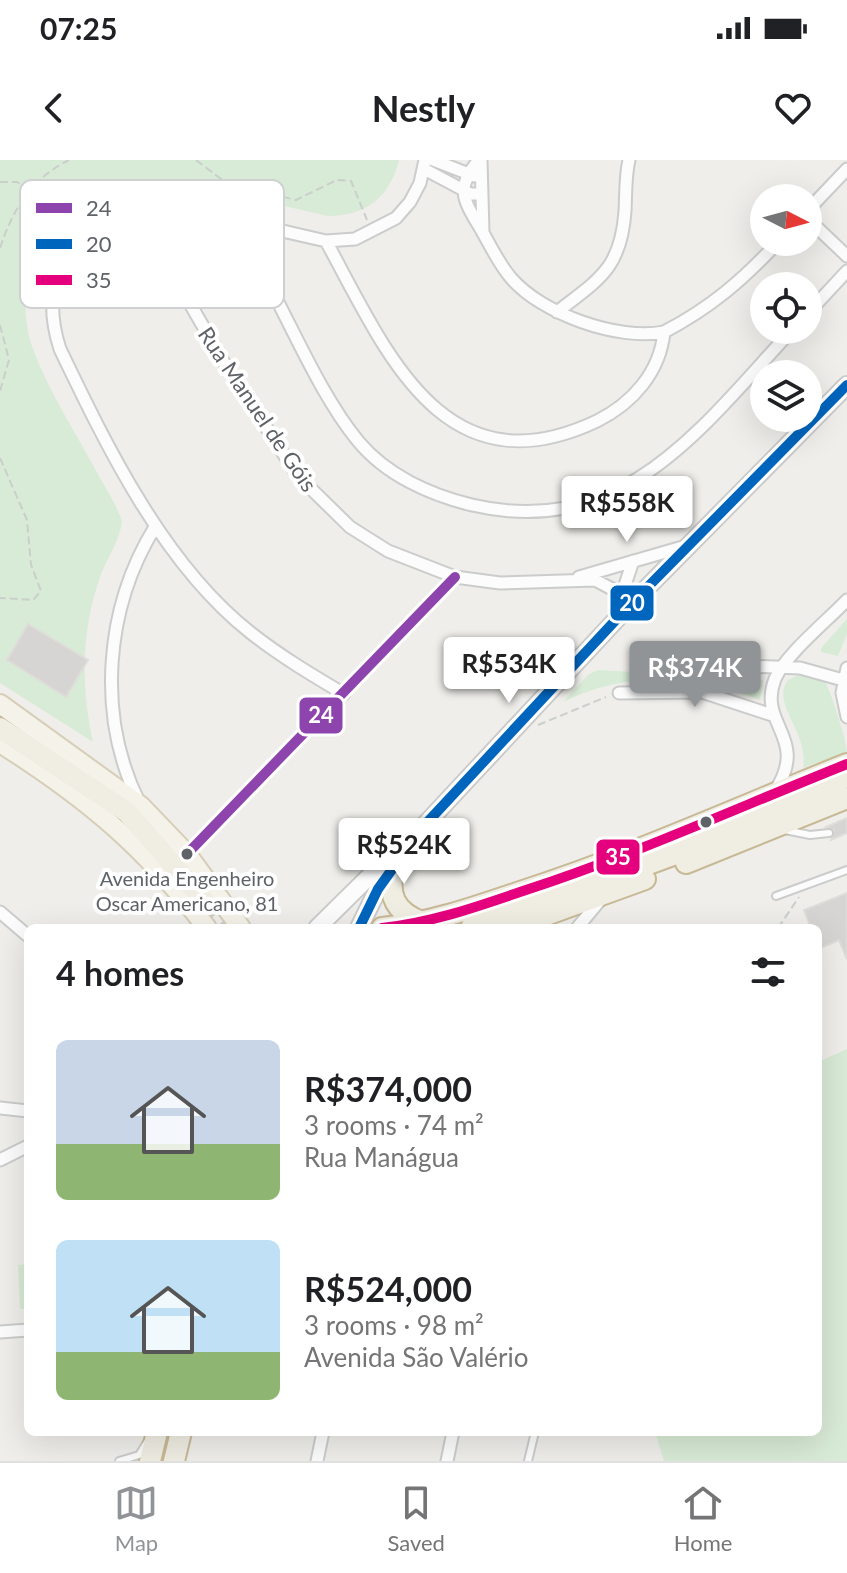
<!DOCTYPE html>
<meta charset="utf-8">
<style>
body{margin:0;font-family:Lato,sans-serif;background:#f6f6f6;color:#202124;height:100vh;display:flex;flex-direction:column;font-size:30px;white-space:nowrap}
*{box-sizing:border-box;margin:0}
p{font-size:26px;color:#757577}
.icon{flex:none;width:44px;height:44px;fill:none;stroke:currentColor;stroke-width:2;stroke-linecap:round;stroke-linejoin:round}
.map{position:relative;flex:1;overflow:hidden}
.sheet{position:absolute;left:24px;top:764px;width:798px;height:512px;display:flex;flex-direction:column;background:#fff;border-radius:12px;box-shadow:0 8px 32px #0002}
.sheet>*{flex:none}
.needle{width:52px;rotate:96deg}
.buttons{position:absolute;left:750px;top:24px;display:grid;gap:16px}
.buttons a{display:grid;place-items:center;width:72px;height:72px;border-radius:50%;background:#fff;box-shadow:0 8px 32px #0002;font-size:40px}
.price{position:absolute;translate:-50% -68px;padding:0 18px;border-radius:8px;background:#fff;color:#222;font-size:26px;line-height:52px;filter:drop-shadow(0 2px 4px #0008)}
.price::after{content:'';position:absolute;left:50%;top:48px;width:24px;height:18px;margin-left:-12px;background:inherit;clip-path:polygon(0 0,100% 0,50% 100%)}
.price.active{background:#919496;color:#fff}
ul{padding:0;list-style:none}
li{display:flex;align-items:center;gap:24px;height:200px;padding:0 32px}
li span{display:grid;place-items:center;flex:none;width:224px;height:160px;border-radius:12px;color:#555}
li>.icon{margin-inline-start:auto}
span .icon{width:96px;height:96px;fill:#fffc;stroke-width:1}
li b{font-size:34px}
h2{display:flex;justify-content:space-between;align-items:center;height:96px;padding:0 32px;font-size:34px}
.status{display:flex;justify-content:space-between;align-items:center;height:56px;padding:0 40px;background:#fff;direction:ltr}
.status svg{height:22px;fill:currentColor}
header{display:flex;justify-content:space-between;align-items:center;height:104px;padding:0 32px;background:#fff;font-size:36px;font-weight:700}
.menu{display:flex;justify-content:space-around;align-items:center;height:112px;border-top:2px solid #e0e0e0;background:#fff;font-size:22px;color:#757577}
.menu a{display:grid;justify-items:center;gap:4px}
.menu .active{color:#919496}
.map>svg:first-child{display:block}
</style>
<div class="status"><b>07:25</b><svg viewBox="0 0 49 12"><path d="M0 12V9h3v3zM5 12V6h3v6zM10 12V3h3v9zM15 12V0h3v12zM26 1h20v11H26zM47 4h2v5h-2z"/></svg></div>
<header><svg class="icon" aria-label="back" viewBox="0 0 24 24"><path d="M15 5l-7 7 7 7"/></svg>Nestly<svg class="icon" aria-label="heart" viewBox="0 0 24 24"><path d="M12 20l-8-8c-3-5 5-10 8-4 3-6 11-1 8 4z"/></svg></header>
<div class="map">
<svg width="847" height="1301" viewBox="0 0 847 1301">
<rect width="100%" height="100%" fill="#efeeea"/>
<!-- green -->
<path fill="#d8ebd6" d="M0,0H399C390,37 366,56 328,56C232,34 107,0 42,83C23,114 21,156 33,189C49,233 78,276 100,318C108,332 117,346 122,361C120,381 105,401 99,420C81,474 81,528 93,582L0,523Z
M847,459V474L838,496L821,492V488Z
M598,510L763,520L760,540C697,513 625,511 563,542L589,514Z
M803,513C809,514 817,515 822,518C829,522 847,583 847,592L803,608C809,571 770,544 788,520Z
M847,889V1301H664L655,1272H818V902Z
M28,1104V1149H20L18,1105Z"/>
<!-- building -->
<path fill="#d6d5d3" stroke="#deddd9" stroke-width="2" d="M28,464L88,500L66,537L7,500Z
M847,658V673L831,680L834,670L826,667Z
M847,733V799L839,780L818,789V768H811L804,750Z"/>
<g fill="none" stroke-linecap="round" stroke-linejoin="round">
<!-- highway-tunnel -->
<path stroke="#cbcbca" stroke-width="20" stroke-dasharray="20 10" stroke-linecap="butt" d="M203,739L225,768
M161,1301L171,1272"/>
<defs>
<path id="lane" d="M785,670L810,675L829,673
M776,736L847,710
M119,1301L139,1295L147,1282
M528,1301L535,1272"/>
<path id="street" d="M433,0L474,16
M479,0C454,28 464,41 482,71C491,87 499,104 511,118C542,154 618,181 664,172
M481,0L483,72
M424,9L471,34H482
M133,45L226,206L298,316L350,367L388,391L455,417L500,423L595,420L616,431L626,449
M808,50L847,9
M808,59L847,96
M326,81C386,191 443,334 597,261C633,243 660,212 664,172C710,148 743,120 778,82
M268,123C295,173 322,237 358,281C386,315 430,335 472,345C623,380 701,268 792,170
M557,152C599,119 621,109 625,51C626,34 625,17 629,0
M808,153L847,111
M579,417L686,386
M621,437L633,401
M638,502L800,508L843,520
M847,508L842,533L847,557
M619,533L702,532L772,555
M344,534C312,515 280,496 251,473C164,405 107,287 60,189C34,111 79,37 165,44L326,81L355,79L396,58L410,42L420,23L425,0
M775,631C810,577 757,565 775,519C785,495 828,460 847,440
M139,642C96,555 105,448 155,367
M187,694L455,417
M0,752L28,776
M577,768L602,738
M0,948L28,951
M0,1000L28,986
M0,1172L28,1170
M317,1301L323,1272
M447,1301L453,1272"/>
<path id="secondary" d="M317,768L401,685
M359,768L378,729L421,669L626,449L847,225"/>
<path id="primary" d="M0,544L141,646L187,694L241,768
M0,583C87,638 144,686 207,768"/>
<path id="highway" d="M0,568L127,652L203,739
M686,703L847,638
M394,706C387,734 394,752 422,762
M472,766C598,721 730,682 847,616
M382,768C431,763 476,747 523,731C634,695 739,647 847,604
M510,768L645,719
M150,1301L157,1272
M174,1301L181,1272"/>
</defs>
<!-- lane casing -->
<use href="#lane" stroke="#cbcccc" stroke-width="10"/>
<!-- street casing -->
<use href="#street" stroke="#cbcccc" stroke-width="15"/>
<!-- secondary casing -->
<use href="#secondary" stroke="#cacacb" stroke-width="20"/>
<!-- primary casing -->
<use href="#primary" stroke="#d7ceb8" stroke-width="22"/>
<!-- highway casing -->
<use href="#highway" stroke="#c8b996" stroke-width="24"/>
<!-- path -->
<path stroke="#cacfcc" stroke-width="2" stroke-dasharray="8 4" stroke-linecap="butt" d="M196,0L225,22L296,40L337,20L351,21L367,60
M0,22H17L29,29
M0,88C13,49 31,19 69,0
M0,165L9,200L0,231
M0,298L27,360L31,405L41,431L33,440L0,438
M538,565L606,537
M778,768L799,737"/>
<!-- lane -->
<use href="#lane" stroke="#fdfcfc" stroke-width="6"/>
<!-- street -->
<use href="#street" stroke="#fdfcfc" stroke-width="11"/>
<!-- secondary -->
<use href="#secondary" stroke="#fdfcfc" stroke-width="16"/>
<!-- primary -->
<use href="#primary" stroke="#f4f2e9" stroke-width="18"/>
<!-- highway -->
<use href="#highway" stroke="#f0ede3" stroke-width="20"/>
<defs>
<path id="bus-1" d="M187,694L455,417"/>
<path id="bus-2" d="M359,768L378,729L421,669L626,449L847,225"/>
<path id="bus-3" d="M382,768C431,763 476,747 523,731C634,695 739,647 847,604"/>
</defs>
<!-- bus-1 casing -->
<use href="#bus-1" stroke="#fff" stroke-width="16"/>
<!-- bus-2 casing -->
<use href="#bus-2" stroke="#fff" stroke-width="16"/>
<!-- bus-3 casing -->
<use href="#bus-3" stroke="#fff" stroke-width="16"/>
<!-- bus-1 -->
<use href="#bus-1" stroke="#8e44ad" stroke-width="10"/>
<!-- bus-2 -->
<use href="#bus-2" stroke="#0065bd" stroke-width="10"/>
<!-- bus-3 -->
<use href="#bus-3" stroke="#e5007d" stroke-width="10"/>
</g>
<!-- markers -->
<g fill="#5f6368" stroke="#fff" stroke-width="3">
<circle cx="706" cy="662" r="7"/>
<circle cx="187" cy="694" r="7"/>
</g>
<g text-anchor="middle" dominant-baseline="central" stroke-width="8" stroke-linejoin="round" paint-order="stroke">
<!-- bus labels -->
<g font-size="20" fill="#5f6368" stroke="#fff">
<text x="187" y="718">Avenida Engenheiro<tspan x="187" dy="25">Oscar Americano, 81</tspan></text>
</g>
<!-- street labels -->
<g font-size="22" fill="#5f6368" stroke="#fff">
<text transform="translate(258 249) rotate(56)">Rua Manuel de Góis</text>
</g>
</g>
<!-- legend -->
<rect x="20" y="20" width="264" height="128" rx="12" fill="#fff" stroke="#cfd0d2" stroke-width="2"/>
<rect x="36" y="43" width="36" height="10" fill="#8e44ad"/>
<rect x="36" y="79" width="36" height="10" fill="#0065bd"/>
<rect x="36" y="115" width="36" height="10" fill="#e5007d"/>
<g font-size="22" fill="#5f6368">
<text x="86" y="56">24</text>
<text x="86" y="92">20</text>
<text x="86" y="128">35</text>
</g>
<g stroke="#fff" stroke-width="3">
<rect x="609" y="424" width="46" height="38" rx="8" fill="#0065bd"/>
<rect x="298" y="536" width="46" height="39" rx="8" fill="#8e44ad"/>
<rect x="595" y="678" width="46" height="38" rx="8" fill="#e5007d"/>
</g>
<g font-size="22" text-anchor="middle" font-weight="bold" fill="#fff">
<text x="632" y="451">20</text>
<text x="321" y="563">24</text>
<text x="618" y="705">35</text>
</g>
</svg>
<div class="buttons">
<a><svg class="needle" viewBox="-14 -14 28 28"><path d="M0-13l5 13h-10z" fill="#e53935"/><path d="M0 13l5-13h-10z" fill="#757577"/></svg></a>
<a><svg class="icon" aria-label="locate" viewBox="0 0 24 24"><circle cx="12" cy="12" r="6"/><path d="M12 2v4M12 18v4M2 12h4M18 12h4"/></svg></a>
<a><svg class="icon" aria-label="layers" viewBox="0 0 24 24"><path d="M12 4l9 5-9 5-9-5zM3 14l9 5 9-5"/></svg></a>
</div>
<b class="price" style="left:627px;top:384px">R$558K</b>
<b class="price" style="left:509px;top:545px">R$534K</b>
<b class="price active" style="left:695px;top:549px">R$374K</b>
<b class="price" style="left:404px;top:726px">R$524K</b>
<section class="sheet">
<h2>4 homes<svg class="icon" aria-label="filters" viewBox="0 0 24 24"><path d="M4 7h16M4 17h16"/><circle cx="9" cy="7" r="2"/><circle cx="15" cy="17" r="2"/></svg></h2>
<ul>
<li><span style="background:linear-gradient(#c9d6e8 65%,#8fb573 0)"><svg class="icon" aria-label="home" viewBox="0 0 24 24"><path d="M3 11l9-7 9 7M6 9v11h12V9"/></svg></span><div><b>R$374,000</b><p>3 rooms · 74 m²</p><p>Rua Manágua</p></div></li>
<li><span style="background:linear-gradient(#bfe0f5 70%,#8fb573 0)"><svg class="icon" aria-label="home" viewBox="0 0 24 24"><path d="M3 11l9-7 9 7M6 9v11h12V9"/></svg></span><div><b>R$524,000</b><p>3 rooms · 98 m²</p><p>Avenida São Valério</p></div></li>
</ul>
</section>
</div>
<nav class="menu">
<a class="active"><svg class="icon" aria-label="map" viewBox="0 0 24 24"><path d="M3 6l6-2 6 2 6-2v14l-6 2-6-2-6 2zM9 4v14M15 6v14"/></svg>Map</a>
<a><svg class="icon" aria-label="saved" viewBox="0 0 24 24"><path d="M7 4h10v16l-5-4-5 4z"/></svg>Saved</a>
<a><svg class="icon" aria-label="home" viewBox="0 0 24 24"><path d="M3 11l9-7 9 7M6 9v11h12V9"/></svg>Home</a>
</nav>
